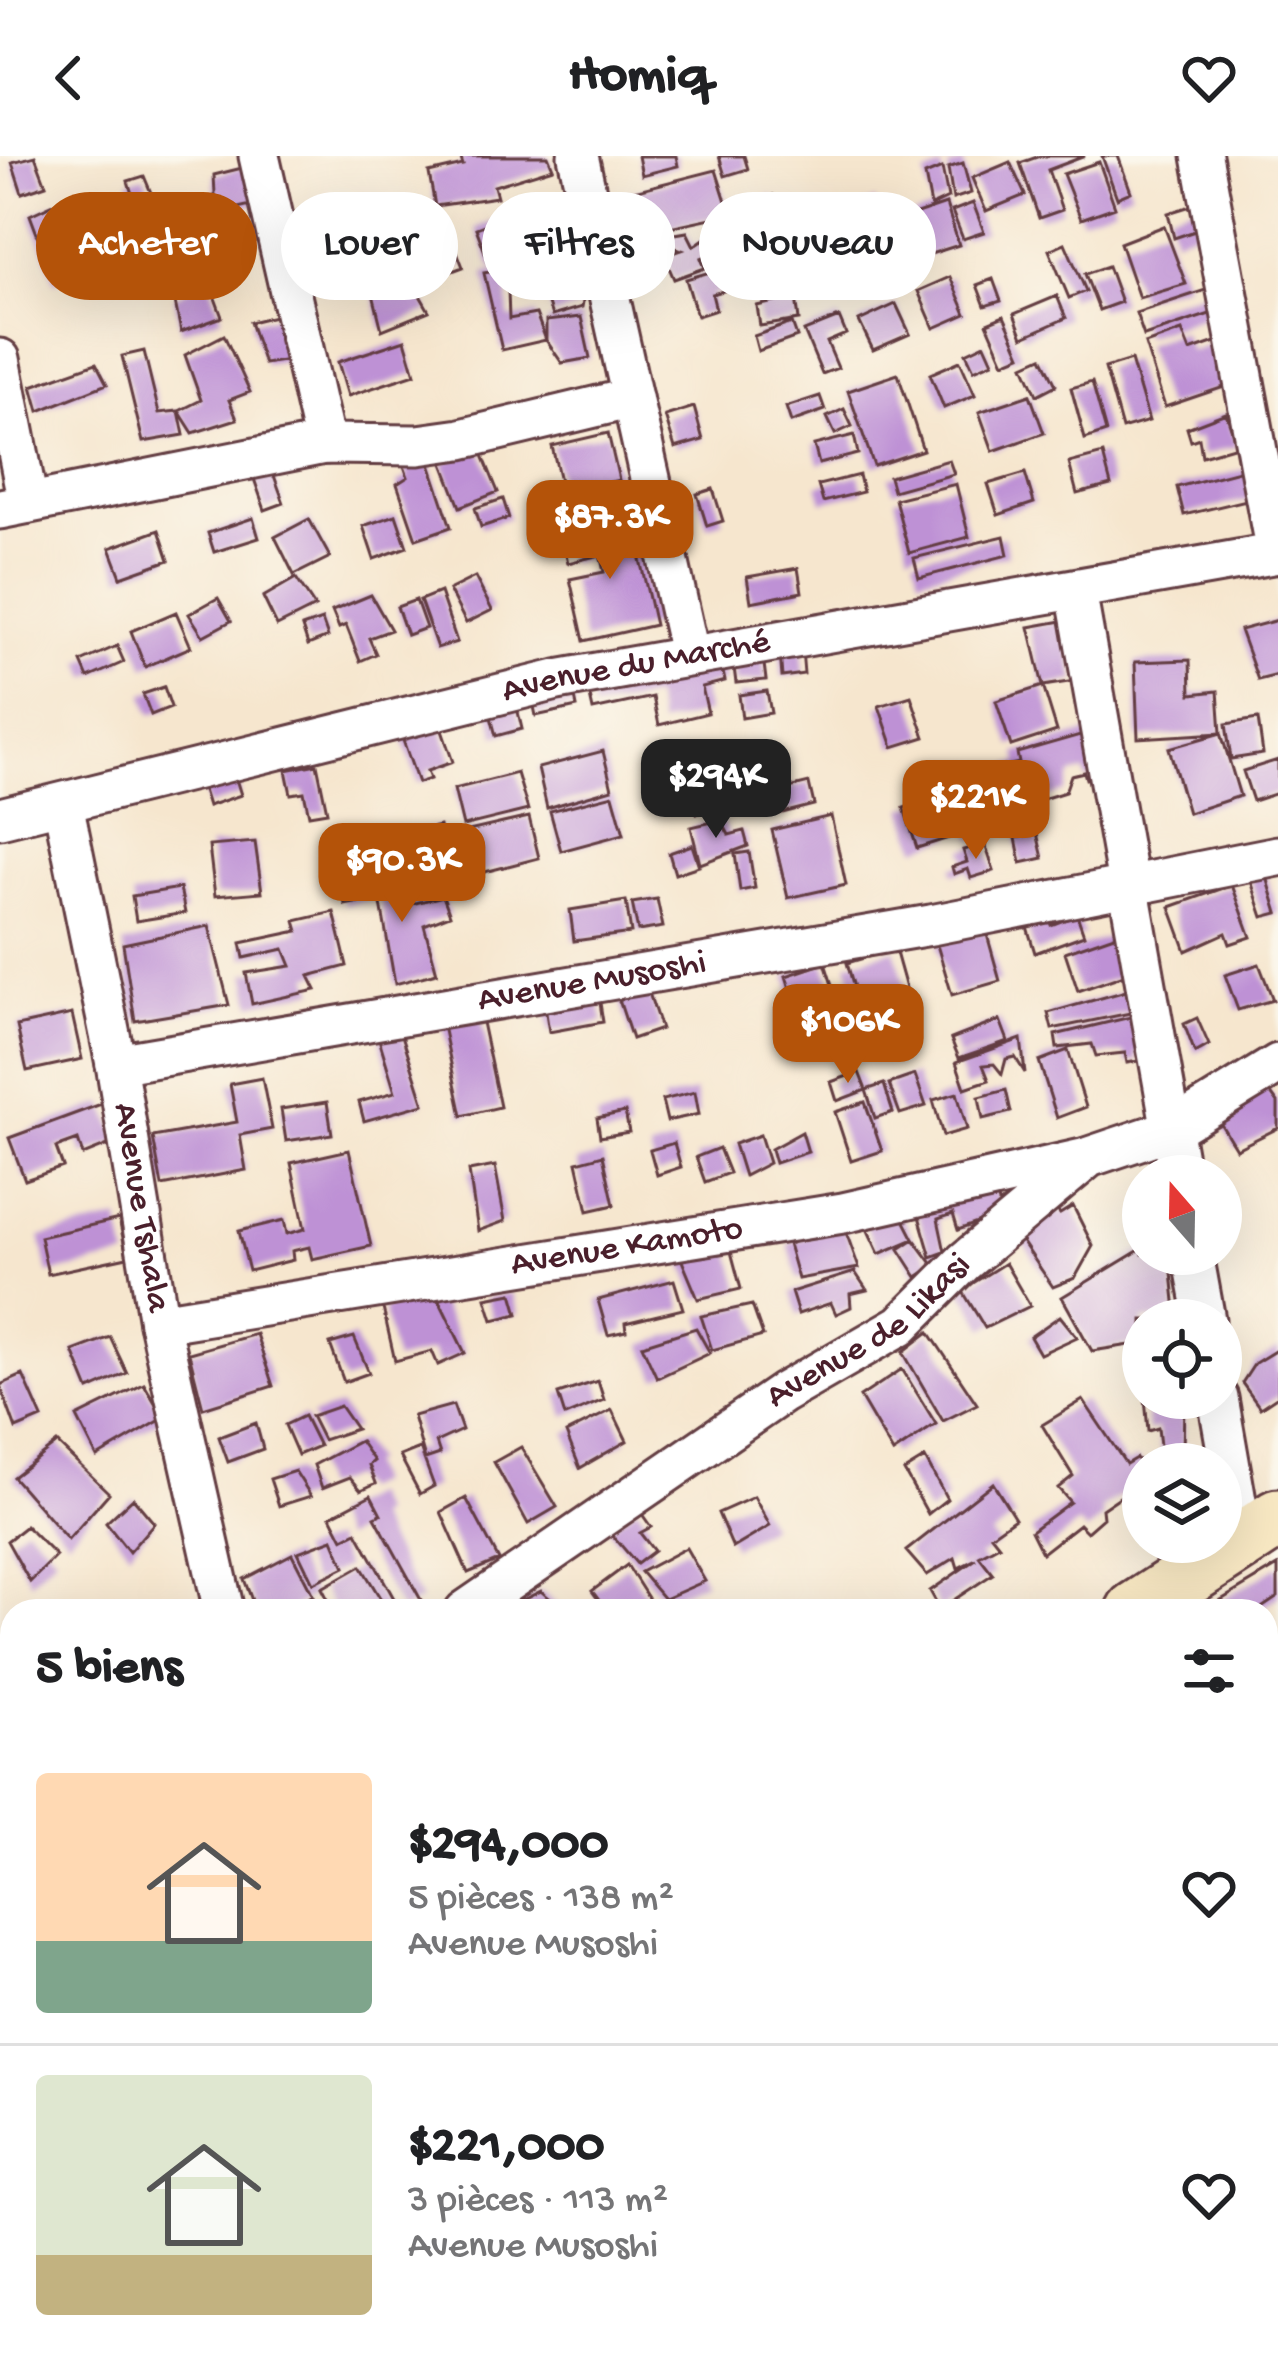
<!DOCTYPE html>
<html lang="fr">
<meta charset="utf-8">
<style>
body{margin:0;font-family:"Gochi Hand",sans-serif;background:#f2f2f2;color:#202124;height:100vh;display:flex;flex-direction:column;font-size:45px;white-space:nowrap}
*{box-sizing:border-box;margin:0}
p{font-size:39px;color:#757577}
.icon{flex:none;width:66px;height:66px;fill:none;stroke:currentColor;stroke-width:2;stroke-linecap:round;stroke-linejoin:round}
.map{position:relative;flex:1;overflow:hidden}
.details{position:absolute;left:0px;top:1443px;width:1278px;height:768px;display:flex;flex-direction:column;background:#fff;border-radius:36px 36px 0 0;box-shadow:0 12px 48px #0002}
.details>*{flex:none}
.guide{position:absolute;left:36px;top:36px;width:1206px;height:108px;display:flex;gap:24px}
.needle{width:78px;rotate:340deg}
.buttons{position:absolute;left:1122px;top:999px;display:grid;gap:24px}
.buttons a{display:grid;place-items:center;width:120px;height:120px;border-radius:50%;background:#fff;box-shadow:0 12px 48px #0002;font-size:60px}
.price{position:absolute;translate:-50% -102px;padding:0 27px;border-radius:24px;background:#b45309;color:#fff;font-size:39px;line-height:78px;filter:drop-shadow(0 3px 6px #0008)}
.price::after{content:'';position:absolute;left:50%;top:72px;width:36px;height:27px;margin-left:-18px;background:inherit;clip-path:polygon(0 0,100% 0,50% 100%)}
.price.current{background:#222;color:#fff}
ul{padding:0;list-style:none}
li{display:flex;align-items:center;gap:36px;height:300px;padding:0 36px}
li+li{border-top:3px solid #e0e0e0}
li span{display:grid;place-items:center;flex:none;width:336px;height:240px;border-radius:12px;color:#555}
li>.icon{margin-inline-start:auto}
span .icon{width:144px;height:144px;fill:#fffc;stroke-width:1}
li b{font-size:51px}
h2{display:flex;justify-content:space-between;align-items:center;height:144px;padding:0 36px;font-size:51px}
.chip{padding:0 42px;border-radius:54px;background:#fff;box-shadow:0 12px 48px #0002;font-size:42px;line-height:108px}
.chip.current{background:#b45309;color:#fff}
header{display:flex;justify-content:space-between;align-items:center;height:156px;padding:0 36px;background:#fff;font-size:54px;font-weight:700}
.map>svg:first-child{display:block}
</style>
<header><svg class="icon" aria-label="back" viewBox="0 0 24 24"><path d="M15 5l-7 7 7 7"/></svg>Homiq<svg class="icon" aria-label="heart" viewBox="0 0 24 24"><path d="M12 20l-8-8c-3-5 5-10 8-4 3-6 11-1 8 4z"/></svg></header>
<div class="map">
<svg width="1278" height="2211" viewBox="0 0 1278 2211">
<rect width="100%" height="100%" fill="#fbf7ec"/>
<filter id="ink" filterUnits="userSpaceOnUse"><feTurbulence type="fractalNoise" baseFrequency=".00833" numOctaves="2"/><feDisplacementMap in="SourceGraphic" scale="24" xChannelSelector="R" yChannelSelector="G"/><feConvolveMatrix kernelMatrix="1 2 1 2 8 2 1 2 1" color-interpolation-filters="sRGB"/></filter>
<filter id="wash" filterUnits="userSpaceOnUse"><feTurbulence type="fractalNoise" baseFrequency=".004" numOctaves="4" result="noise"/><feDisplacementMap in="SourceGraphic" scale="48" xChannelSelector="R" yChannelSelector="G"/><feGaussianBlur stdDeviation="2.7" result="paint"/><feColorMatrix in="noise" values="0 0 0 0 0 0 0 0 0 0 0 0 0 0 0 0 0 1.4 0 .05"/><feComposite in="paint" operator="in"/></filter>
<g filter="url(#wash)">
<rect width="100%" height="100%" fill="#f6e6ce"/>
<g id="blocks">
<!-- building -->
<path fill="#be91d5" d="M35,0L46,29L22,37L12,6Z
M460,0H548L553,12L494,30L497,41L435,50L429,17L463,9Z
M638,0H676L678,10L642,19Z
M719,0H744L748,13L725,20Z
M1040,0H1085L1048,14L1062,54L1039,62L1020,7Z
M1102,0H1118L1131,36L1117,42Z
M1010,6L1025,39L986,55L972,22Z
M1099,6L1115,51L1081,63L1063,18Z
M963,7L971,37L953,43L948,12Z
M246,11L260,47L216,57L214,19Z
M942,12L948,42L931,50L925,19Z
M716,14L730,58L628,80L618,39Z
M144,20L154,44L136,51L128,25Z
M773,39L786,72L757,84L745,50Z
M555,42L566,69L540,78L547,97L491,112L476,72Z
M875,44L884,68L843,84L833,59Z
M1207,45L1201,73L1174,82L1168,57Z
M58,46L70,97L99,84L113,121L86,131L85,113L55,126L30,59Z
M973,47L984,76L963,83L952,55Z
M946,48L959,89L918,102L905,62Z
M1164,70L1186,128L1139,142L1120,87Z
M579,76L584,126L559,129L546,84Z
M687,76L694,90L704,83L709,99L701,102L705,112L674,123L664,100L682,94L668,89L664,80Z
M451,80L463,111L414,129L429,155L382,174L373,138L395,130L391,108Z
M1065,87L1086,135L1069,142L1049,94Z
M808,95L822,131L796,141L791,127L782,130L774,109Z
M360,99L371,125L342,137L332,110Z
M521,110L527,127L508,134L509,163L536,158L546,184L502,194L484,117Z
M1108,110L1121,146L1099,154L1085,118Z
M720,113L727,134L712,138L716,154L697,160L686,123Z
M950,121L966,158L934,172L918,135Z
M208,123L222,161L181,176L174,141Z
M993,123L1001,145L985,150L977,129Z
M1218,130L1225,153L1144,180L1136,157Z
M585,135L582,151L552,160L545,139Z
M1057,140L1066,162L1023,181L1014,158Z
M796,141L799,164L760,170L757,150Z
M896,148L910,178L873,194L859,165Z
M279,159L289,204L264,208L250,166Z
M1004,160L1021,199L1004,206L987,167Z
M581,161L590,202L562,207L546,184V165Z
M839,161L846,178L827,186L838,212L822,218L804,175Z
M792,167L797,181L758,195L754,180Z
M1182,175L1190,195L1218,185L1230,229L1165,251L1145,188Z
M224,179L250,236L229,244L237,263L193,277L179,255L201,244L185,199Z
M405,184L415,218L348,240L338,206Z
M985,188L993,206L974,214L966,197Z
M144,195L159,257L179,255L184,279L143,286L122,200Z
M1042,201L1056,229L1037,239L1024,209Z
M1131,204L1149,265L1122,273L1105,212Z
M960,205L975,239L944,252L930,218Z
M96,207L107,228L39,255L32,230Z
M898,218L923,294L874,310L848,235Z
M1092,226L1106,276L1085,283L1071,232Z
M1030,239L1044,277L993,295L979,256Z
M820,240L825,254L791,266L786,251Z
M694,251L703,284L675,292L665,260Z
M844,253L852,270L835,278L827,261Z
M1226,257L1237,290L1202,300L1199,282L1191,285L1187,272Z
M608,277L619,324L563,338L552,290Z
M854,279L858,298L819,308L814,289Z
M480,292L498,336L460,351L443,307Z
M1103,298L1111,329L1077,338L1069,307Z
M428,302L451,371L416,383L397,328L408,321L404,310Z
M949,304L954,318L893,335L889,321Z
M1246,313L1255,342L1184,359L1177,331Z
M272,314L284,347L265,354L253,320Z
M1025,317L1034,347L998,359L988,328Z
M859,319L863,336L823,346L818,329Z
M956,328L969,381L909,397L895,343Z
M713,333L723,365L707,370L697,338Z
M503,343L509,362L481,371L475,352Z
M396,359L407,391L374,403L363,370Z
M253,362L259,382L214,396L208,377Z
M309,363L330,401L294,419L275,381Z
M631,364L655,469L584,485L570,423L604,416L600,399L568,407L562,380Z
M159,374L169,404L121,421L110,392Z
M1004,380L1008,399L919,422L914,402Z
M798,412L802,436L751,446L747,421Z
M475,421L492,454L466,467L449,434Z
M296,422L315,451L277,470L263,441Z
M440,436L457,486L437,492L420,444Z
M371,439L391,474L369,482L376,498L360,505L346,469L339,472L332,455Z
M218,442L231,465L203,480L189,458Z
M416,444L426,472L407,479L397,451Z
M176,456L191,491L145,511L131,475Z
M322,464L328,481L308,489L302,471Z
M1278,464V519L1258,524L1240,474Z
M1062,465L1075,525L1043,530L1029,471Z
M117,490L124,506L88,522L81,506Z
M802,494L804,518L782,521L780,496Z
M719,498L725,525L702,531L708,557L659,569L653,541L593,554L587,527Z
M763,500L766,524L736,527L733,504Z
M1190,504L1191,538L1218,535L1221,577L1138,582L1135,506Z
M572,527L577,551L536,560L531,536Z
M1043,530L1057,575L1011,590L996,545Z
M164,531L171,551L151,559L143,538Z
M767,535L771,557L742,562L739,539Z
M514,539L522,573L496,580L487,546Z
M911,540L925,581L893,591L879,550Z
M437,560L453,606L427,615L430,623L418,627L399,573Z
M1258,563L1263,598L1231,603L1226,568Z
M1094,575L1106,617L1086,623L1084,616L1071,619L1065,636L1036,645L1031,627L1012,632L1005,610L1019,607L1017,597Z
M1221,577L1240,640L1188,657L1169,592Z
M603,595L612,633L547,652L538,612Z
M1278,604V637L1253,645L1243,615Z
M317,608L327,656L309,659L304,636L291,638L286,614Z
M517,617L528,654L463,670L454,633Z
M704,618L723,639L711,645L696,624L711,652L697,658L684,628Z
M235,620L241,639L208,650L202,631Z
M999,625L1012,672L972,683L959,637Z
M809,627L814,649L767,661L761,639Z
M613,639L624,678L561,695L550,655Z
M939,641L952,681L917,692L904,652Z
M831,660L846,729L788,742L772,674Z
M529,661L539,702L477,718L464,676Z
M721,664L729,679L744,675L748,690L700,708L691,671Z
M439,670L447,708L418,715L409,677Z
M1037,677L1043,702L1021,707L1016,682Z
M255,686L262,736L215,740L209,690Z
M985,688L994,715L971,722L968,713L954,718L952,711L967,706L963,694Z
M692,689L699,710L675,718L669,697Z
M749,696L755,732L740,735L735,698Z
M1263,708L1278,757L1263,761L1247,713Z
M399,718L408,749L443,740L450,759L424,769L437,817L395,828L380,742L345,749L342,731Z
M1232,729L1251,781L1230,788L1226,777L1186,795L1170,751Z
M180,732L185,757L136,765L132,740Z
M657,743L663,771L638,775L632,747Z
M626,745L631,777L574,785L570,754Z
M1043,747L1051,769L1077,759L1084,779L1035,797L1022,754Z
M334,756L347,810L309,820L316,834L252,848L246,817L291,810L284,793L244,802L241,787L298,775L295,765Z
M209,770L229,849L135,865L123,788Z
M986,775L1000,825L952,839L937,789Z
M1117,778L1130,817L1078,835L1065,796Z
M895,793L911,850L863,863L847,807Z
M825,807L843,863L804,876L786,820Z
M1259,808L1273,844L1238,854L1225,819Z
M646,828L661,873L632,883L617,838Z
M598,834L603,866L549,876L544,844Z
M1126,835L1140,855L1052,873L1048,857Z
M480,857L500,951L462,960L442,865Z
M72,858L82,903L27,915L17,870Z
M1135,860L1146,894L1136,896L1138,905L1127,907L1125,897L1096,900L1092,888L1057,892L1055,879Z
M1197,862L1209,889L1195,897L1184,868Z
M1000,864L1008,885L959,902L951,883Z
M401,876L424,948L364,965L359,946L395,936L379,883Z
M1021,883L1025,917L1015,901L1006,903L1002,918L994,908L983,909L989,924L965,932L956,906Z
M1068,894L1086,951L1057,962L1039,905Z
M859,916L866,934L837,945L831,926Z
M915,919L926,950L900,958L889,928Z
M262,922L272,973L240,979L246,1014L162,1030L153,981L237,966L230,928Z
M1262,925L1278,947V972L1236,993L1214,957Z
M884,928L893,956L875,962L866,934Z
M1006,934L1011,956L983,963L979,941Z
M695,936L699,958L667,965L662,944Z
M957,937L967,973L943,980L933,944Z
M327,946L332,978L286,985L281,953Z
M865,946L882,995L851,1005L835,956Z
M104,947L118,985L83,999L78,984L56,992L63,1011L25,1024L9,982Z
M625,956L629,976L600,981L597,962Z
M802,976L808,996L775,1007L771,993Z
M760,979L769,1007L744,1020L734,988Z
M674,987L681,1011L657,1019L650,994Z
M719,992L729,1017L705,1026L696,1001Z
M349,994L371,1090L312,1103L309,1091L292,1095L293,1104L249,1115L239,1075L284,1064L287,1078L305,1073L291,1007Z
M603,999L614,1049L588,1055L577,1006Z
M495,1010L505,1065L478,1075L469,1015Z
M994,1030L1002,1058L958,1074L953,1058L938,1063L945,1096L931,1101L916,1050Z
M1052,1048L1060,1058L1073,1050L1093,1090L1075,1122L1053,1131L1015,1075Z
M897,1050L914,1083L879,1098L864,1066Z
M119,1063L127,1101L48,1118L40,1081Z
M843,1068L859,1112L798,1123L788,1088Z
M914,1083L934,1110L917,1121L899,1093Z
M729,1088L741,1133L698,1143L680,1100Z
M1143,1092V1098H1170L1177,1164H1143V1187L1092,1195L1062,1141Z
M1005,1107L1030,1150L985,1172L962,1134Z
M855,1116L867,1134L850,1138L851,1151L836,1158L831,1147L798,1158L791,1136Z
M674,1124L683,1153L625,1167L626,1175L608,1179L598,1144Z
M435,1136L465,1197L438,1209L432,1195L395,1205L383,1152Z
M512,1137L518,1158L493,1164L486,1142Z
M752,1149L763,1180L712,1194L701,1160Z
M1060,1160L1077,1181L1040,1198L1030,1181Z
M696,1172L710,1197L657,1222L642,1189Z
M929,1176L977,1248L943,1265L903,1196Z
M256,1178L273,1230L203,1252L189,1197Z
M110,1181L127,1217L89,1234L73,1195Z
M354,1181L369,1217L344,1226L330,1188Z
M1278,1193V1240L1260,1252L1242,1227L1255,1207Z
M902,1213L936,1268L893,1297L860,1241Z
M23,1219L42,1262L16,1273L0,1229Z
M598,1225L604,1244L565,1260L558,1238Z
M144,1228L164,1262L97,1301L77,1261Z
M1145,1242H1184L1183,1301L1171,1308H1162L1158,1272L1148,1275Z
M1083,1244L1126,1308L1136,1302L1143,1308V1336L1136,1330L1102,1353L1103,1362L1087,1376L1079,1368L1042,1397L1031,1375L1070,1346L1058,1332L1073,1320L1042,1269Z
M453,1249L462,1274L436,1286L440,1298L425,1303L413,1260Z
M340,1250L356,1273L323,1284L311,1260Z
M612,1254L627,1285L580,1312L566,1277Z
M304,1260L319,1290L298,1299L285,1269Z
M256,1267L263,1293L228,1306L219,1281Z
M360,1285L374,1305L369,1309L376,1327L361,1334L350,1321L322,1332L314,1309Z
M57,1287L109,1337L68,1384L13,1321Z
M521,1291L557,1351L528,1368L494,1306Z
M420,1292L434,1330L420,1338L400,1300Z
M925,1302L947,1343L928,1358L904,1315Z
M295,1315L311,1340L279,1350L270,1323Z
M993,1327L1015,1362L991,1379L999,1389L979,1400L993,1418L940,1453L930,1435L976,1403L958,1412L955,1402L927,1419L906,1395Z
M371,1339L381,1358L375,1361L421,1444L401,1455L357,1376L343,1383L331,1360Z
M754,1341L770,1370L733,1392L718,1357Z
M133,1342L154,1367L129,1396L106,1367Z
M466,1342L499,1404L468,1417L441,1356Z
M637,1351L651,1371L640,1377L654,1395L637,1408L608,1374Z
M26,1370L56,1400L30,1426L7,1385Z
M333,1383L345,1411L313,1427L298,1396Z
M686,1392L705,1425L664,1443L641,1416Z
M292,1398L313,1439L288,1455H256L244,1423Z
M627,1409L650,1445L626,1455H607L592,1435Z
M361,1410L388,1455H334L322,1432Z
M1278,1410V1441L1257,1455H1228L1221,1444Z
M541,1435L564,1455H515L511,1450Z
M12,1616V1654L0,1659V1620Z
M1278,1777V1863L1266,1849V1786Z
M0,1783L12,1812V1830L0,1834Z
M0,1941L12,1971V1988L0,1993Z
M12,2027V2071L0,2077V2033Z
M14,2199H60L64,2208L20,2211Z
M454,2199H530L516,2211H486L479,2204L463,2211H439Z
M696,2199H721L730,2209L682,2211Z
M961,2199H1008L1017,2211H959L955,2204Z"/>
</g>
</g>
<g filter="url(#ink)">
<use href="#blocks" fill-opacity="0" stroke="#643d43" stroke-width="3"/>
<g fill="none" stroke-linecap="round" stroke-linejoin="round">
<defs>
<g id="street">
<path d="M259,0L325,288"/>
<path d="M578,0L689,497"/>
<path d="M1202,0L1276,397"/>
<path d="M0,203L28,347"/>
<path d="M0,353L325,288L418,289L461,283L632,242"/>
<path d="M1076,435L1180,1020"/>
<path id="s1" d="M63,648L116,908L159,1167L224,1455"/>
<path id="s2" d="M0,662L557,524L1278,397"/>
<path id="s3" d="M116,908L931,769L1278,700"/>
<path d="M1193,1098L1205,1164"/>
<path id="s4" d="M159,1167L843,1057L1087,1002"/>
<path d="M1218,1242L1243,1385"/>
<path id="s5" d="M465,1455L783,1237L901,1169L964,1106L1089,1001L1172,973L1278,908"/>
<path d="M0,1692L12,1691"/>
<path d="M1128,2199L1135,2211"/>
</g>
<path id="secondary" d="M1135,1455L1278,1362
M0,2155L12,2149"/>
</defs>
<!-- street casing -->
<use href="#street" stroke="#643d43" stroke-width="45"/>
<!-- secondary casing -->
<use href="#secondary" stroke="#643d43" stroke-width="63"/>
<!-- street -->
<use href="#street" stroke="#fff" stroke-width="39"/>
<!-- secondary -->
<use href="#secondary" stroke="#f8e8c3" stroke-width="57"/>
<!-- rail -->
<path stroke="#4a1f2b" stroke-width="9" stroke-dasharray="18 9" stroke-linecap="butt" d="M1266,1591L1278,1584
M593,2211L605,2199"/>
</g>
</g>
<g text-anchor="middle" dominant-baseline="central" stroke-width="12" stroke-linejoin="round" paint-order="stroke">
<!-- street labels -->
<g font-size="36" fill="#4a1f2b" stroke="#fbf7ec">
<text stroke="none"><textPath href="#s2" startOffset="654">Avenue du Marché</textPath></text>
<text stroke="none"><textPath href="#s3" startOffset="483">Avenue Musoshi</textPath></text>
<text stroke="none"><textPath href="#s1" startOffset="411">Avenue Tshala</textPath></text>
<text stroke="none"><textPath href="#s4" startOffset="474">Avenue Kamoto</textPath></text>
<text stroke="none"><textPath href="#s5" startOffset="492">Avenue de Likasi</textPath></text>
</g>
</g>
</svg>
<div class="buttons">
<a><svg class="needle" viewBox="-14 -14 28 28"><path d="M0-13l5 13h-10z" fill="#e53935"/><path d="M0 13l5-13h-10z" fill="#757577"/></svg></a>
<a><svg class="icon" aria-label="locate" viewBox="0 0 24 24"><circle cx="12" cy="12" r="6"/><path d="M12 2v4M12 18v4M2 12h4M18 12h4"/></svg></a>
<a><svg class="icon" aria-label="layers" viewBox="0 0 24 24"><path d="M12 4l9 5-9 5-9-5zM3 14l9 5 9-5"/></svg></a>
</div>
<b class="price" style="left:610px;top:426px">$87.3K</b>
<b class="price current" style="left:716px;top:685px">$294K</b>
<b class="price" style="left:976px;top:706px">$221K</b>
<b class="price" style="left:402px;top:769px">$90.3K</b>
<b class="price" style="left:848px;top:930px">$106K</b>
<div class="guide">
<a class="chip current">Acheter</a>
<a class="chip">Louer</a>
<a class="chip">Filtres</a>
<a class="chip">Nouveau</a>
</div>
<section class="details">
<h2>5 biens<svg class="icon" aria-label="filters" viewBox="0 0 24 24"><path d="M4 7h16M4 17h16"/><circle cx="9" cy="7" r="2"/><circle cx="15" cy="17" r="2"/></svg></h2>
<ul>
<li><span style="background:linear-gradient(#ffd9b3 70%,#7fa58c 0)"><svg class="icon" aria-label="home" viewBox="0 0 24 24"><path d="M3 11l9-7 9 7M6 9v11h12V9"/></svg></span><div><b>$294,000</b><p>5 pièces · 138 m²</p><p>Avenue Musoshi</p></div><svg class="icon" aria-label="heart" viewBox="0 0 24 24"><path d="M12 20l-8-8c-3-5 5-10 8-4 3-6 11-1 8 4z"/></svg></li>
<li><span style="background:linear-gradient(#dfe7d0 75%,#c2b280 0)"><svg class="icon" aria-label="home" viewBox="0 0 24 24"><path d="M3 11l9-7 9 7M6 9v11h12V9"/></svg></span><div><b>$221,000</b><p>3 pièces · 113 m²</p><p>Avenue Musoshi</p></div><svg class="icon" aria-label="heart" viewBox="0 0 24 24"><path d="M12 20l-8-8c-3-5 5-10 8-4 3-6 11-1 8 4z"/></svg></li>
</ul>
</section>
</div>
